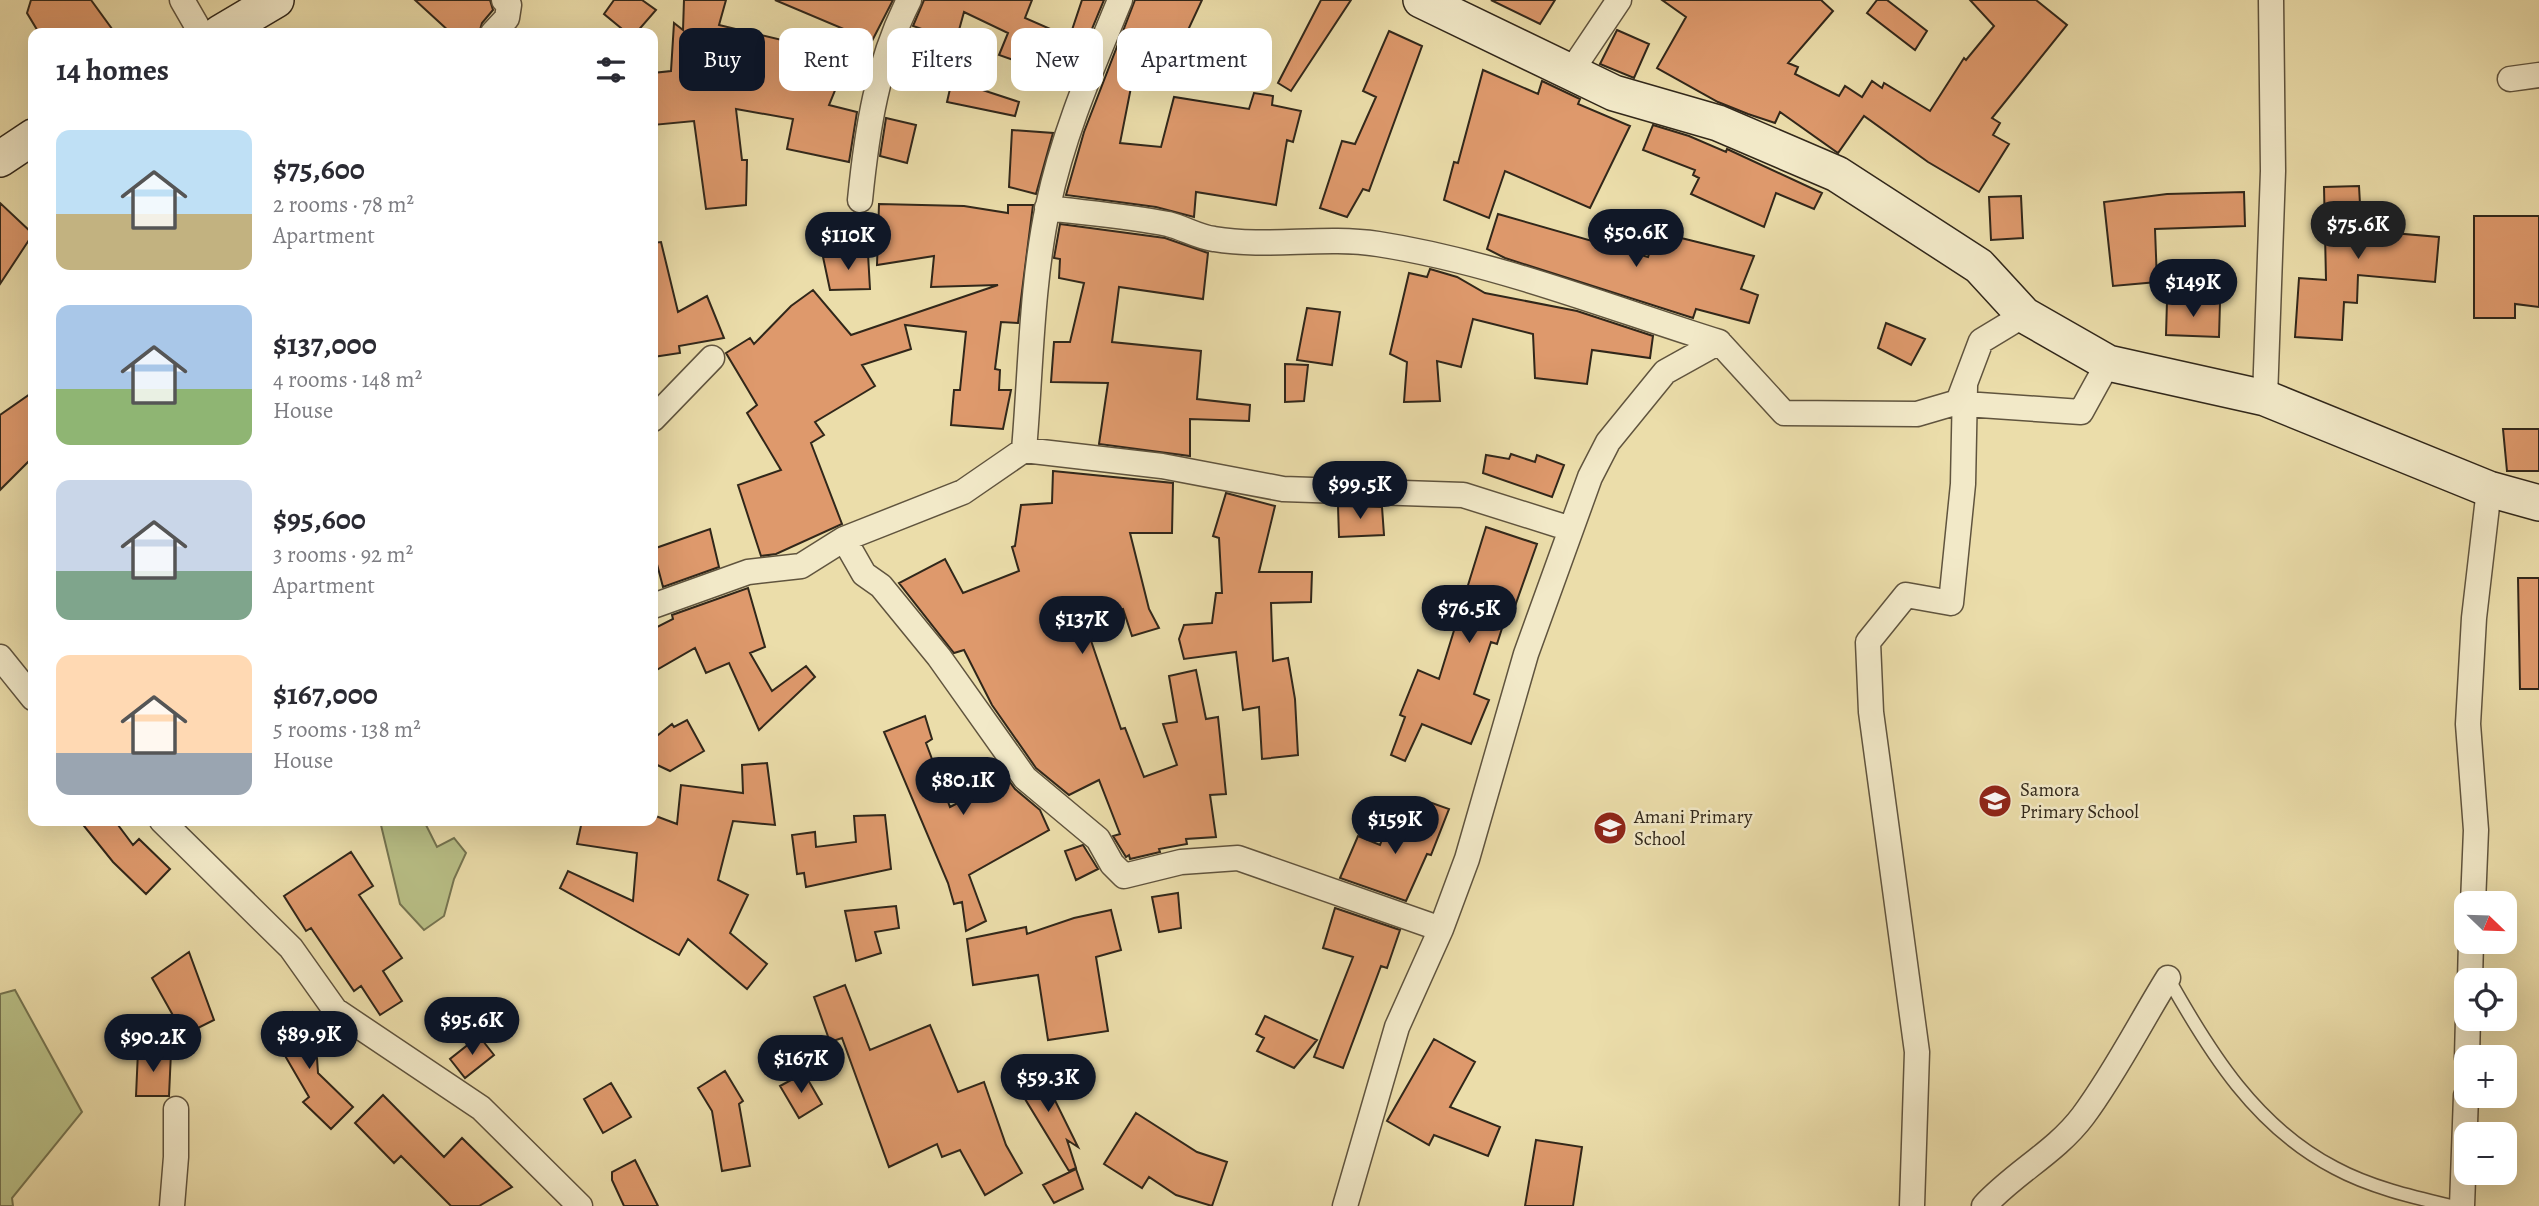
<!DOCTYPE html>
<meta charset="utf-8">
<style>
body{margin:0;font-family:Alegreya,serif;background:#f7f7f7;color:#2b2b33;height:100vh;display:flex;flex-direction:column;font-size:26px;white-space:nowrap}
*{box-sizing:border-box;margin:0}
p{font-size:23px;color:#7c7c81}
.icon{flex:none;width:38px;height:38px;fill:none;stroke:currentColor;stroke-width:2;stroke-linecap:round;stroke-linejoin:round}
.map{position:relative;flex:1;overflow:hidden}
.drawer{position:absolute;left:28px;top:28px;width:630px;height:798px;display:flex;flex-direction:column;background:#fff;border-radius:14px;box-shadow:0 7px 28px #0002}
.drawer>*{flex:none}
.guide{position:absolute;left:679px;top:28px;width:665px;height:63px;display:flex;gap:14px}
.needle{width:46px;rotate:113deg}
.controls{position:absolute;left:2454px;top:891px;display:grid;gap:14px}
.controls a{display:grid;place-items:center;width:63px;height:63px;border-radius:14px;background:#fff;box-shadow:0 7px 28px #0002;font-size:35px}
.price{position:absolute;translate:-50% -60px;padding:0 16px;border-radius:24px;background:#111827;color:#fff;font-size:23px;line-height:46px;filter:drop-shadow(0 2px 4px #0008)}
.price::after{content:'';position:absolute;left:50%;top:42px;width:21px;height:16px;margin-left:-10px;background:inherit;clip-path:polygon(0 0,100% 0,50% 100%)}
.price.selected{background:#222;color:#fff}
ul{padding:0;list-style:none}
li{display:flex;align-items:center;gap:21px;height:175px;padding:0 28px}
li span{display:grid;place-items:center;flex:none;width:196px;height:140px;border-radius:14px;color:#555}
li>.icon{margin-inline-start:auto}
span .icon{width:84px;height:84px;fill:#fffc;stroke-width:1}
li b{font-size:30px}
h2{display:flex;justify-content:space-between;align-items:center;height:84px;padding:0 28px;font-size:30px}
.tag{padding:0 24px;border-radius:14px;background:#fff;box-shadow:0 7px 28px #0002;font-size:24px;line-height:63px}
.tag.selected{background:#111827;color:#fff}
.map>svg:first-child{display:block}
</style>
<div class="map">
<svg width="2539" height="1206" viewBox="0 0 2539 1206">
<rect width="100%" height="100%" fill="#ebddaa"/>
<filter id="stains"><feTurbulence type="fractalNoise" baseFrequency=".00286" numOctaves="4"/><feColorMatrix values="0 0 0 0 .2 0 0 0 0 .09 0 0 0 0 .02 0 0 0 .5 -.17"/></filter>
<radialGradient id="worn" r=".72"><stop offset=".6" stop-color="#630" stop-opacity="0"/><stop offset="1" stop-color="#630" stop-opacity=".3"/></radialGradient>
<!-- green -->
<path fill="#b9c087" stroke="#757450" stroke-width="2" d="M380,821H424L437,847L454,838L466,853L454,879L444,916L424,930L400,904Z
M15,990L82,1112L12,1198L13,1206H0V994Z"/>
<!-- building -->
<path fill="#de996c" stroke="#31271a" stroke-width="2" d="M31,0H91L115,33H39L27,13Z
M415,0H490L493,10L482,23L479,33H451Z
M614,0H642L656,10L636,33H627L604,14Z
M684,0H726L719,25L849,56L829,105L857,112L849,162L787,149L793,119L736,109L742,160H747L746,205L706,209L694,121L653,125V73L671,71L674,23L683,30Z
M775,0H893L872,41Z
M924,0H1032L1025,18L1055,31L1039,69L999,55L1008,33L964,12L956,41L913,26Z
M1082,0H1104L1087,41L1071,33Z
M1135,0H1202L1169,71L1137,57L1120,143L1161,147L1174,97L1249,109L1254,93L1273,96L1272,105L1301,111L1293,142L1287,140L1276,205L1196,192L1194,217L1156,207L1066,195L1084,132Z
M1321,0H1351L1291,91L1278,83Z
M1491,0H1555L1540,24Z
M1662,0H1821L1833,11L1788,63L1798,67L1795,74L1839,96L1845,86L1862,97L1872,81L1882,88L1884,83L1930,111L1964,58L1966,60L1994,26L1970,0H2036L2067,25L1992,118L2000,123L1993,135L2009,144L1979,192L1928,162L1864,116L1838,153L1780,112L1775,123L1748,114L1718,102L1657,68L1686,17Z
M1877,0H1887L1927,31L1915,50L1867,13Z
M1617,30L1649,44L1634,78L1600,64Z
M1389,31L1422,46L1369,191L1363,189L1347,217L1320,208L1342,141L1355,144L1376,97L1363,91Z
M1483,70L1538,94L1542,81L1580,99L1578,104L1630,126L1590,208L1505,171L1489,218L1444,200L1454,162L1458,163Z
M952,80L1019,102L1015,116L947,102Z
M886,118L916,125L907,163L880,156Z
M1653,125L1689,136L1726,152L1727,149L1822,193L1814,209L1776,193L1764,227L1691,194L1699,178L1693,175L1695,170L1643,150Z
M1012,130L1053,133L1036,194L1009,187Z
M2359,186L2360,204H2372V212H2392L2393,233L2439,237L2435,282L2358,275L2357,303L2344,302L2342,340L2295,337L2299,278L2326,280L2324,187Z
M2244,192L2245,226L2155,229L2157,282L2113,286L2104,202L2167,194Z
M2021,196L2023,238L1991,240L1989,197Z
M0,203L33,234L0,284Z
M879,204L964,206L1008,213V205H1033L1018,323L1001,322L995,369L1000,370L999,390H1011L1003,429L951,425L954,390H960L966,332L905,325L911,349L862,365L875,386L815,422L824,435L811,443L842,524L776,554L761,556L738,485L781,470L747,413L757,405L726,353L750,338L754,344L791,306L813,290L851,335L998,285L931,287L934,256L877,265Z
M1498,214L1648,257L1654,239L1671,245L1673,236L1754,256L1741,289L1758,295L1749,323L1696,309L1693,318L1505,258L1487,249Z
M2474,216H2539V307L2515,304V318H2474Z
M1060,224L1165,238L1208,253L1203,299L1119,287L1112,342L1201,351L1197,399L1250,405L1249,421L1190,419V456L1099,444L1108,383L1051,382L1054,342H1070L1084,283L1059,278L1060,259L1054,258Z
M661,242L678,312L707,296L724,338L679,346L680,353L653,357V243Z
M868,254L870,289L830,290L823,257Z
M1430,269L1457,277L1485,293L1577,311L1653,336L1650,358L1592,350L1587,384L1535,378L1533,334L1473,319L1461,367L1437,361L1440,401L1404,402L1407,362L1390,354L1409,273L1427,277Z
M2167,301L2220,303L2219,337L2166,335Z
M1307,308L1340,312L1332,365L1297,360Z
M1886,323L1925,339L1911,365L1878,348Z
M1285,364L1308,365L1304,401L1285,402Z
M33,392V457L0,490V415Z
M2503,429H2539V471H2507Z
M1511,454L1535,462L1537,455L1564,465L1552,497L1483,473L1486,455L1509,459Z
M1053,471L1173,483L1172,533H1130L1149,609L1159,628L1132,636L1123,609L1084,620L1121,729L1125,728L1144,777L1177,765L1163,724L1177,722L1169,676L1196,670L1206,719L1218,717L1226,794L1210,795L1216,837L1186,839L1187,844L1159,849L1160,852L1130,859L1129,855L1126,857L1113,836L1120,834L1099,780L1069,795L1036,768L992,705L964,650L954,653L899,583L945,559L963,593L1019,571L1012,547L1015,546L1021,505L1052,503Z
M1226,493L1275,506L1259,572H1312L1311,602L1271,603L1273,661L1288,658L1295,699L1298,755L1262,759L1259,707L1243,710L1236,652L1184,659L1179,639L1184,625L1212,623L1216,593H1222L1219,538L1213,536Z
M1338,506L1382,507L1384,535L1339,537Z
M1486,527L1537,544L1509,623L1504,622L1497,644L1491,642L1474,694L1489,700L1471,744L1422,724L1405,761L1391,755L1405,717L1400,715L1418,670L1439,679Z
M710,529L719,567L663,587L653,549Z
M2518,578H2539V689H2520Z
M748,588L765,647L750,653L772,691L806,666L815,677L759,730L729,663L706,673L695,648L653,672V629L673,619L672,615Z
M925,716L932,739L926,743L950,807L991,786L987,778L1004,774L1015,789L1040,810L1049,830L969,875L986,921L966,931L962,902L954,904L948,883L884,732Z
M687,720L704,751L670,771L653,763V739L672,724L674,727Z
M767,763L775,825L733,821L718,880L748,895L730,933L767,964L747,989L688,939L679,955L560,888L568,871L633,901L637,853L577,844L582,821H653V815L677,824L681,785L743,793L742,765Z
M1429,802L1449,809L1431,855L1427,854L1406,901L1340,878L1358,836L1380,845L1389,822L1417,833Z
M885,815L891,869L806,887L804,873L797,874L792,835L815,832L816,847L856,842L854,816Z
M80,821H115L133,845L139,839L170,869L146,894L113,862Z
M1083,845L1098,869L1076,880L1065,851Z
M351,852L373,886L359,895L402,958L383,971L402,1001L380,1015L361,986L354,991L311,928L306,931L284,896Z
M1178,893L1181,928L1159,932L1152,897Z
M896,906L899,928L875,932L881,953L856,961L845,911Z
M1335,908L1400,930L1387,968L1381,966L1343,1068L1314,1057L1353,957L1323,948Z
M1111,910L1121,950L1096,957L1108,1031L1048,1040L1038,975L973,985L967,939L1026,927L1027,934L1074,918Z
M189,952L214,1020L184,1035L152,978Z
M845,985L870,1050L930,1025L958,1092L984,1082L1006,1145L1022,1173L985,1195L960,1150L942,1157L937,1144L889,1167L842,1038L830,1042L814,997Z
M292,1012L317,1058L318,1073L353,1107L331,1129L303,1102L309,1097L266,1023Z
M1265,1016L1317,1040L1294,1068L1257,1051L1264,1038L1256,1034Z
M479,1036L494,1055L465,1078L450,1059Z
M1434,1039L1475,1062L1450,1107L1500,1127L1488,1156L1434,1135L1429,1145L1387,1121Z
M138,1051L171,1052L169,1096H136Z
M1039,1068L1078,1147L1067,1140L1076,1168L1069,1171L1014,1081Z
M725,1071L743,1101L739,1104L750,1166L722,1171L712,1111L698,1088Z
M804,1073L822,1104L799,1118L780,1086Z
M611,1083L631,1117L603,1133L584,1099Z
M383,1095L444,1157L462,1138L512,1187L479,1206H451L401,1156L394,1163L355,1123Z
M1136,1113L1197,1152L1227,1162L1212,1206L1176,1195L1149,1177L1142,1188L1104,1164Z
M1536,1140L1582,1147L1573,1206H1525Z
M635,1160L658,1206H624L612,1180V1172Z
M1076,1169L1083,1189L1054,1203L1043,1185Z"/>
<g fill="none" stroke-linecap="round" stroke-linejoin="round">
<defs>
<path id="lane" d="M2168,978C2210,1053 2256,1127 2335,1168C2370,1187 2413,1197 2451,1206"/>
<path id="street" d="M182,0L201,33
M493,33L507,18L509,5L504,0
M1570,73L1619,0
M2510,79L2539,75
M860,200C867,130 877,63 909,0
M1047,208C1087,213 1129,216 1168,224C1184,228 1198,237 1214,239C1268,248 1323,236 1378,244C1494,262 1607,307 1719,342
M2265,398L2273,171L2271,0
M1965,404L2081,412L2108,363
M653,419L712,358
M1024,450C1031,369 1031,287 1048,206C1063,134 1092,68 1120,0
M844,539L864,574L881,586L939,657L1025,778L1098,839L1112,864L1124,876L1181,862L1238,858L1441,929
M653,606L748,572L801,566L844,539L963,492L1024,450L1162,466L1283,489L1463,495L1571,529
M0,657L33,698
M162,821L291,948L335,1010L481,1108L580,1206
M2473,903L2476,830L2468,724L2474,618L2489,489
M2470,980L2471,942
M2467,1057L2468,1018
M172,1206L176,1157V1109
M1345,1206L1397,1027L1441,929L1467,859L1526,654L1590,477L1608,442L1665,372L1719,342L1784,413L1917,414L1958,402L1981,341L2024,315
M1912,1206L1917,1052L1871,712L1868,642L1906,595L1951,603L1963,484L1965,386
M1984,1206C2014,1173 2056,1152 2083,1116C2115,1073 2140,1023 2168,978
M2462,1206L2466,1096"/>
<path id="secondary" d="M1421,0L1614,93L1718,123L1837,174L1979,266L2024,315L2108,363L2265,398L2489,489L2539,503
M220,33L276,0
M0,159L33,137"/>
</defs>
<!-- lane casing -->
<use href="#lane" stroke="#60543e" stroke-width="15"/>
<!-- street casing -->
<use href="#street" stroke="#60543e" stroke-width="27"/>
<!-- secondary casing -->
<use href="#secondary" stroke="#31271a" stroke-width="38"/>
<!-- lane -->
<use href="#lane" stroke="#f2e9c8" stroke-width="12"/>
<!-- street -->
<use href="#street" stroke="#f2e9c8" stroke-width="24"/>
<!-- secondary -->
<use href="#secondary" stroke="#f2e9c8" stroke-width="35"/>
</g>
<!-- icons -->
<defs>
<symbol id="school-disc" viewBox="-11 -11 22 22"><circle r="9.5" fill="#8f2418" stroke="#f2e9c8"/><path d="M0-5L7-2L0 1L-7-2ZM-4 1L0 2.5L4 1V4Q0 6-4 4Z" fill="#fff"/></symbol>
</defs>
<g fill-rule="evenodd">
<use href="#school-disc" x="1976" y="782" width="38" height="38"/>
<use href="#school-disc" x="1591" y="809" width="38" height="38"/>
</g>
<g text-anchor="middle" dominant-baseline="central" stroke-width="5" stroke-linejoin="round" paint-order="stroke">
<!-- poi labels -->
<g font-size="19" fill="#31271a" stroke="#f2e9c8" text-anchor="start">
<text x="2020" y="790">Samora<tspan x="2020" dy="22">Primary School</tspan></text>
<text x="1634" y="817">Amani Primary<tspan x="1634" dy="22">School</tspan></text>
</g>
</g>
<rect width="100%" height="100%" filter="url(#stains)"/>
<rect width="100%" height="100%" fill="url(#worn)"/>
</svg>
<div class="controls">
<a><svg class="needle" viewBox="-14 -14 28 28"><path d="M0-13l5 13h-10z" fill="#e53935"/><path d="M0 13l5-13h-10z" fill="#7c7c81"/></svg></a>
<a><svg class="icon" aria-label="locate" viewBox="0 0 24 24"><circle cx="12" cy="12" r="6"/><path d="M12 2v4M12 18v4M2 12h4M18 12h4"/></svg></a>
<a>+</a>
<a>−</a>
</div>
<b class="price selected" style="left:2358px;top:261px">$75.6K</b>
<b class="price" style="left:1636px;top:269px">$50.6K</b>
<b class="price" style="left:848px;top:272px">$110K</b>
<b class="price" style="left:2193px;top:319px">$149K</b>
<b class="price" style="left:1360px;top:521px">$99.5K</b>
<b class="price" style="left:1469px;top:645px">$76.5K</b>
<b class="price" style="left:1082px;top:656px">$137K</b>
<b class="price" style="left:963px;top:817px">$80.1K</b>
<b class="price" style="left:1395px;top:856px">$159K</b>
<b class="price" style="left:472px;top:1057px">$95.6K</b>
<b class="price" style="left:309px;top:1071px">$89.9K</b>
<b class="price" style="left:153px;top:1074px">$90.2K</b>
<b class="price" style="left:801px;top:1095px">$167K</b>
<b class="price" style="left:1048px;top:1114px">$59.3K</b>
<div class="guide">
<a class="tag selected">Buy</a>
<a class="tag">Rent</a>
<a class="tag">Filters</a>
<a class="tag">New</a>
<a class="tag">Apartment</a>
</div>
<section class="drawer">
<h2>14 homes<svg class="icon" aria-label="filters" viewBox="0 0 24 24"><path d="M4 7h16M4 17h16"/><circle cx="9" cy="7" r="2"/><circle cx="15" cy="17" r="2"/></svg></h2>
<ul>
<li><span style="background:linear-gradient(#bfe0f5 60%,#c2b280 0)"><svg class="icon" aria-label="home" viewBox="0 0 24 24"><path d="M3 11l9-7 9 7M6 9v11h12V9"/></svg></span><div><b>$75,600</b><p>2 rooms · 78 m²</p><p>Apartment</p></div></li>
<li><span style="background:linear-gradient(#a9c7e8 60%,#8fb573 0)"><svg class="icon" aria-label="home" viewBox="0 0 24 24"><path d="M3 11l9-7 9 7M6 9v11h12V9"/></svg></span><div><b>$137,000</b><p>4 rooms · 148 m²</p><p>House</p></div></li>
<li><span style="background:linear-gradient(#c9d6e8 65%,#7fa58c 0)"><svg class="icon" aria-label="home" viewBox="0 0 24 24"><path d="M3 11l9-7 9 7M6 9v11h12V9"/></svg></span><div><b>$95,600</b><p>3 rooms · 92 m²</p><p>Apartment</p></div></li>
<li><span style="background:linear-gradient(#ffd9b3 70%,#9aa5b1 0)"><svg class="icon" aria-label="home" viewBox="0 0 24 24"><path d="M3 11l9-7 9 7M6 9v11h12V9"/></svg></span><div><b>$167,000</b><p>5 rooms · 138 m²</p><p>House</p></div></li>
</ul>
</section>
</div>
